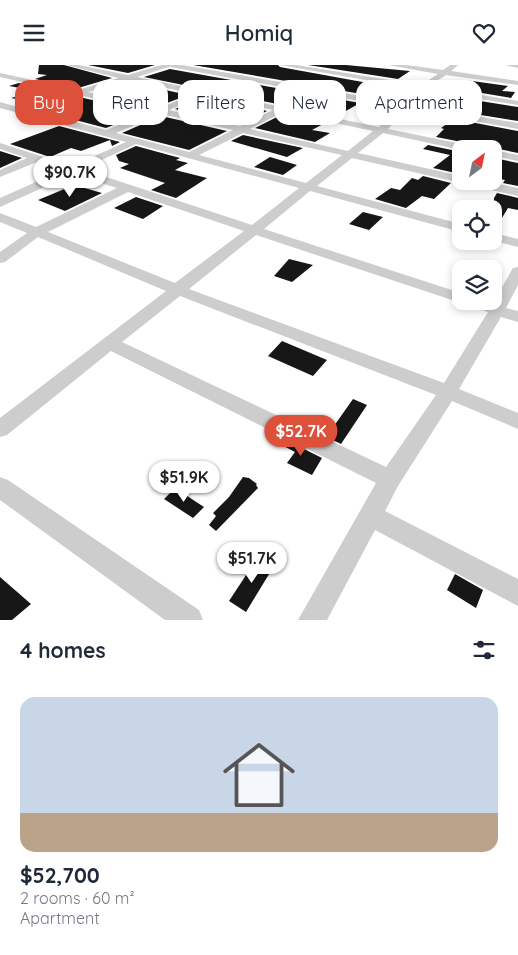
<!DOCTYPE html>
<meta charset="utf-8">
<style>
body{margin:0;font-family:Quicksand,sans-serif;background:#f2f2f3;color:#1f2937;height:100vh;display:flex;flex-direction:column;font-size:19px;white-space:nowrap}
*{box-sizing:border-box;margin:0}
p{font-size:16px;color:#747a83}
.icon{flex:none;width:28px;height:28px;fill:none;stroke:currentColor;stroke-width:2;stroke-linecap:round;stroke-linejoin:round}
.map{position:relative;height:555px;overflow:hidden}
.drawer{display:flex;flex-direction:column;background:#fff;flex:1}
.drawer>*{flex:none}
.top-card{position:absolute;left:15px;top:15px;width:489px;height:45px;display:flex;gap:10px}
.needle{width:32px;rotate:33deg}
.buttons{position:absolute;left:452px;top:75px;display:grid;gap:10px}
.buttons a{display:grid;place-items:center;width:50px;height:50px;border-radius:10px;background:#fff;box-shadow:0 2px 8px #0003;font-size:25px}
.price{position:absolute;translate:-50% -42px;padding:0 11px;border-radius:18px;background:#fff;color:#222;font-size:16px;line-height:32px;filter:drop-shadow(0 1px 2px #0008)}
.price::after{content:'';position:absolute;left:50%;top:30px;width:15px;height:11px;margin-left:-8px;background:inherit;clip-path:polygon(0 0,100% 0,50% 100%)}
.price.on{background:#dd513b;color:#fff}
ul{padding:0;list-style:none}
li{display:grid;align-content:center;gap:10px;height:265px;padding:0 20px}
li span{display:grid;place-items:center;height:155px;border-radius:15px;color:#555}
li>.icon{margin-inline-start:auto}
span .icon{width:90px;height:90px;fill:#fffc;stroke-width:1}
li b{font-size:21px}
h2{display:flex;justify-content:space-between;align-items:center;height:60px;padding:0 20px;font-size:21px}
.tag{padding:0 18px;border-radius:15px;background:#fff;box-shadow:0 2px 8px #0003;font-size:18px;line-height:45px}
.tag.on{background:#dd513b;color:#fff}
header{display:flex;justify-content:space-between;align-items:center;height:65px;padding:0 20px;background:#fff;font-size:22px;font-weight:600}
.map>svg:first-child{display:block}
</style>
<header><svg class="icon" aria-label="menu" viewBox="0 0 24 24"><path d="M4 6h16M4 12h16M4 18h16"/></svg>Homiq<svg class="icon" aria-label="heart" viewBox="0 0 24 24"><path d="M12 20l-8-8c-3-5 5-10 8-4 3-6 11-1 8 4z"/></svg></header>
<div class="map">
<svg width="518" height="555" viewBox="0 0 518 555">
<rect width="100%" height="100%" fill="#fff"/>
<!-- building -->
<path fill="#171717" d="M39,0H64L112,13L78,23L35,14L47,10L38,9Z
M88,0H155L128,8Z
M193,0H278L280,2L390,22L373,31Z
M308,0H346L410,6L398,14Z
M170,4L360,38L337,51L144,12Z
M465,15L508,21L502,26L515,27L511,33L452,23Z
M129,17L188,30L159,41L95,27Z
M19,18L63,28L21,41L33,37L11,33L37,26L9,21Z
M442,30L518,42V56L425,41Z
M79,32L145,47L106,63L37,45Z
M204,32L267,46L240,59L175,44Z
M283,49L325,58L312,65L330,68L315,77L255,63Z
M161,51L227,66L189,85L122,68Z
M454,54L518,66V88L494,83L479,84L472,79L436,72L444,64L441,63Z
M59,61L120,77L112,81L110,75L81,86L71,83L50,92L10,79Z
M243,70L303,83L287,92L231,76Z
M428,80L461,87V107L460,109L433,103L450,90L423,84Z
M136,81L180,93L176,95L188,98L175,105L207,113L176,133L151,125L165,118L120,103L129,99L119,96L116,90Z
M0,86L22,93L0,103Z
M270,92L297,100L283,110L254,102Z
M494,93L518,98V121L503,118L505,115L494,113Z
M423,111L451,118L434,134L422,131L406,143L375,134L391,123L400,125L412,113L418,115Z
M74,120L102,128L65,146L38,135Z
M497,128L518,133V145L508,143L494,166V133Z
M136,132L163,141L143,154L114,143Z
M363,147L383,152L369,165L349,159Z
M289,194L313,200L292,217L274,211Z
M282,276L327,295L313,311L268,291Z
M353,334L367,340L341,379L294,356L298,352L329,368Z
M280,372L322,393L312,410L287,398L295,387L276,377Z
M243,412L249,413L257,419L256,420L258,423L216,466L209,460L216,451L213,448L229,432Z
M175,423L204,442L193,453L164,434Z
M258,492L274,501L246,547L229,536Z
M455,509L483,525L476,543L447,525Z
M0,512L31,539L12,555H0Z"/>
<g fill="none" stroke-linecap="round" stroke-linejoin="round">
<!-- minor -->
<path fill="#cdcdcd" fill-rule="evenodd" d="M66,0H79L128,10L161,0H182L402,38L417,24L280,0H296L421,20L438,9L388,0H406L443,5L450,0H458L451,6L518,16V20L446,10L429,21L518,36V40L424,25L410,40L518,58V64L406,44L388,64L472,81L477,84L461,85L383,68L358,88L461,111V116H485L518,123V131L352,93L317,121L461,159V167L310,126L264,164L461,228V236L493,238L513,203L518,202V220L506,243L518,246V257L501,252L459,324L518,348V364L452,336L398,421L385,446L518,514V541L375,465L327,555H298L376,418L111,286L7,370L0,372V353L166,226L38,172L5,197L0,198V187L27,168L0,157V148L36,162L117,123L73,109L0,142V133L63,105L37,97L0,112V105L27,93L0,84V78L72,101L126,77L0,43V37L21,43L70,28L0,12V8L78,25L119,13ZM169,2H170L398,43L379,62L137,12ZM129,15L195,29L159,43L88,27ZM79,30L151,47L106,65L30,45ZM204,30L273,45L240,61L169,45ZM283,47L373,66L348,86L250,64ZM161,49L233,65L189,87L116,68ZM243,68L342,90L306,118L199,90ZM136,79L299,123L252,160L82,104ZM128,127L244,166L175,218L48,167ZM256,170L455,236L465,237L466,239L488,247L444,318L189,224ZM180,231L436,330L386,402L122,277Z
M505,0H518V3Z
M494,85L518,90V96L494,91Z
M494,168L518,174V182L494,176Z
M0,412L8,415L199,545L203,555H165L0,435Z"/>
</g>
</svg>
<div class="buttons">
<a><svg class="needle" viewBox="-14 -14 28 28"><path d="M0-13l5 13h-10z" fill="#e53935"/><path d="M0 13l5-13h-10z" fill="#747a83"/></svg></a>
<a><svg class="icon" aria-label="locate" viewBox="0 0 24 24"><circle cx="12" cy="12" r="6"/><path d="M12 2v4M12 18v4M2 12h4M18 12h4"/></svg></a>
<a><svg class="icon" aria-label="layers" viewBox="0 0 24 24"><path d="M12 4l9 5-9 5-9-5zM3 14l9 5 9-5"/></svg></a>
</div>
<b class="price" style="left:70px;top:133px">$90.7K</b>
<b class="price on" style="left:301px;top:392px">$52.7K</b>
<b class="price" style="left:184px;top:438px">$51.9K</b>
<b class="price" style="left:252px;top:519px">$51.7K</b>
<div class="top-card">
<a class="tag on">Buy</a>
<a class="tag">Rent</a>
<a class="tag">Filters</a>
<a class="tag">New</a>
<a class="tag">Apartment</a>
</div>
</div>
<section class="drawer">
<h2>4 homes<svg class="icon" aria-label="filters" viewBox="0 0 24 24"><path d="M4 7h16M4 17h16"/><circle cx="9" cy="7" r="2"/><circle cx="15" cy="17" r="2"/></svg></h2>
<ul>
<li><span style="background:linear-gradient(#c9d6e8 75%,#b9a48a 0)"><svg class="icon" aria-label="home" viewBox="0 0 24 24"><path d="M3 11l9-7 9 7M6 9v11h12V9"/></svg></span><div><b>$52,700</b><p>2 rooms · 60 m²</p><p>Apartment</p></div></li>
</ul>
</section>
